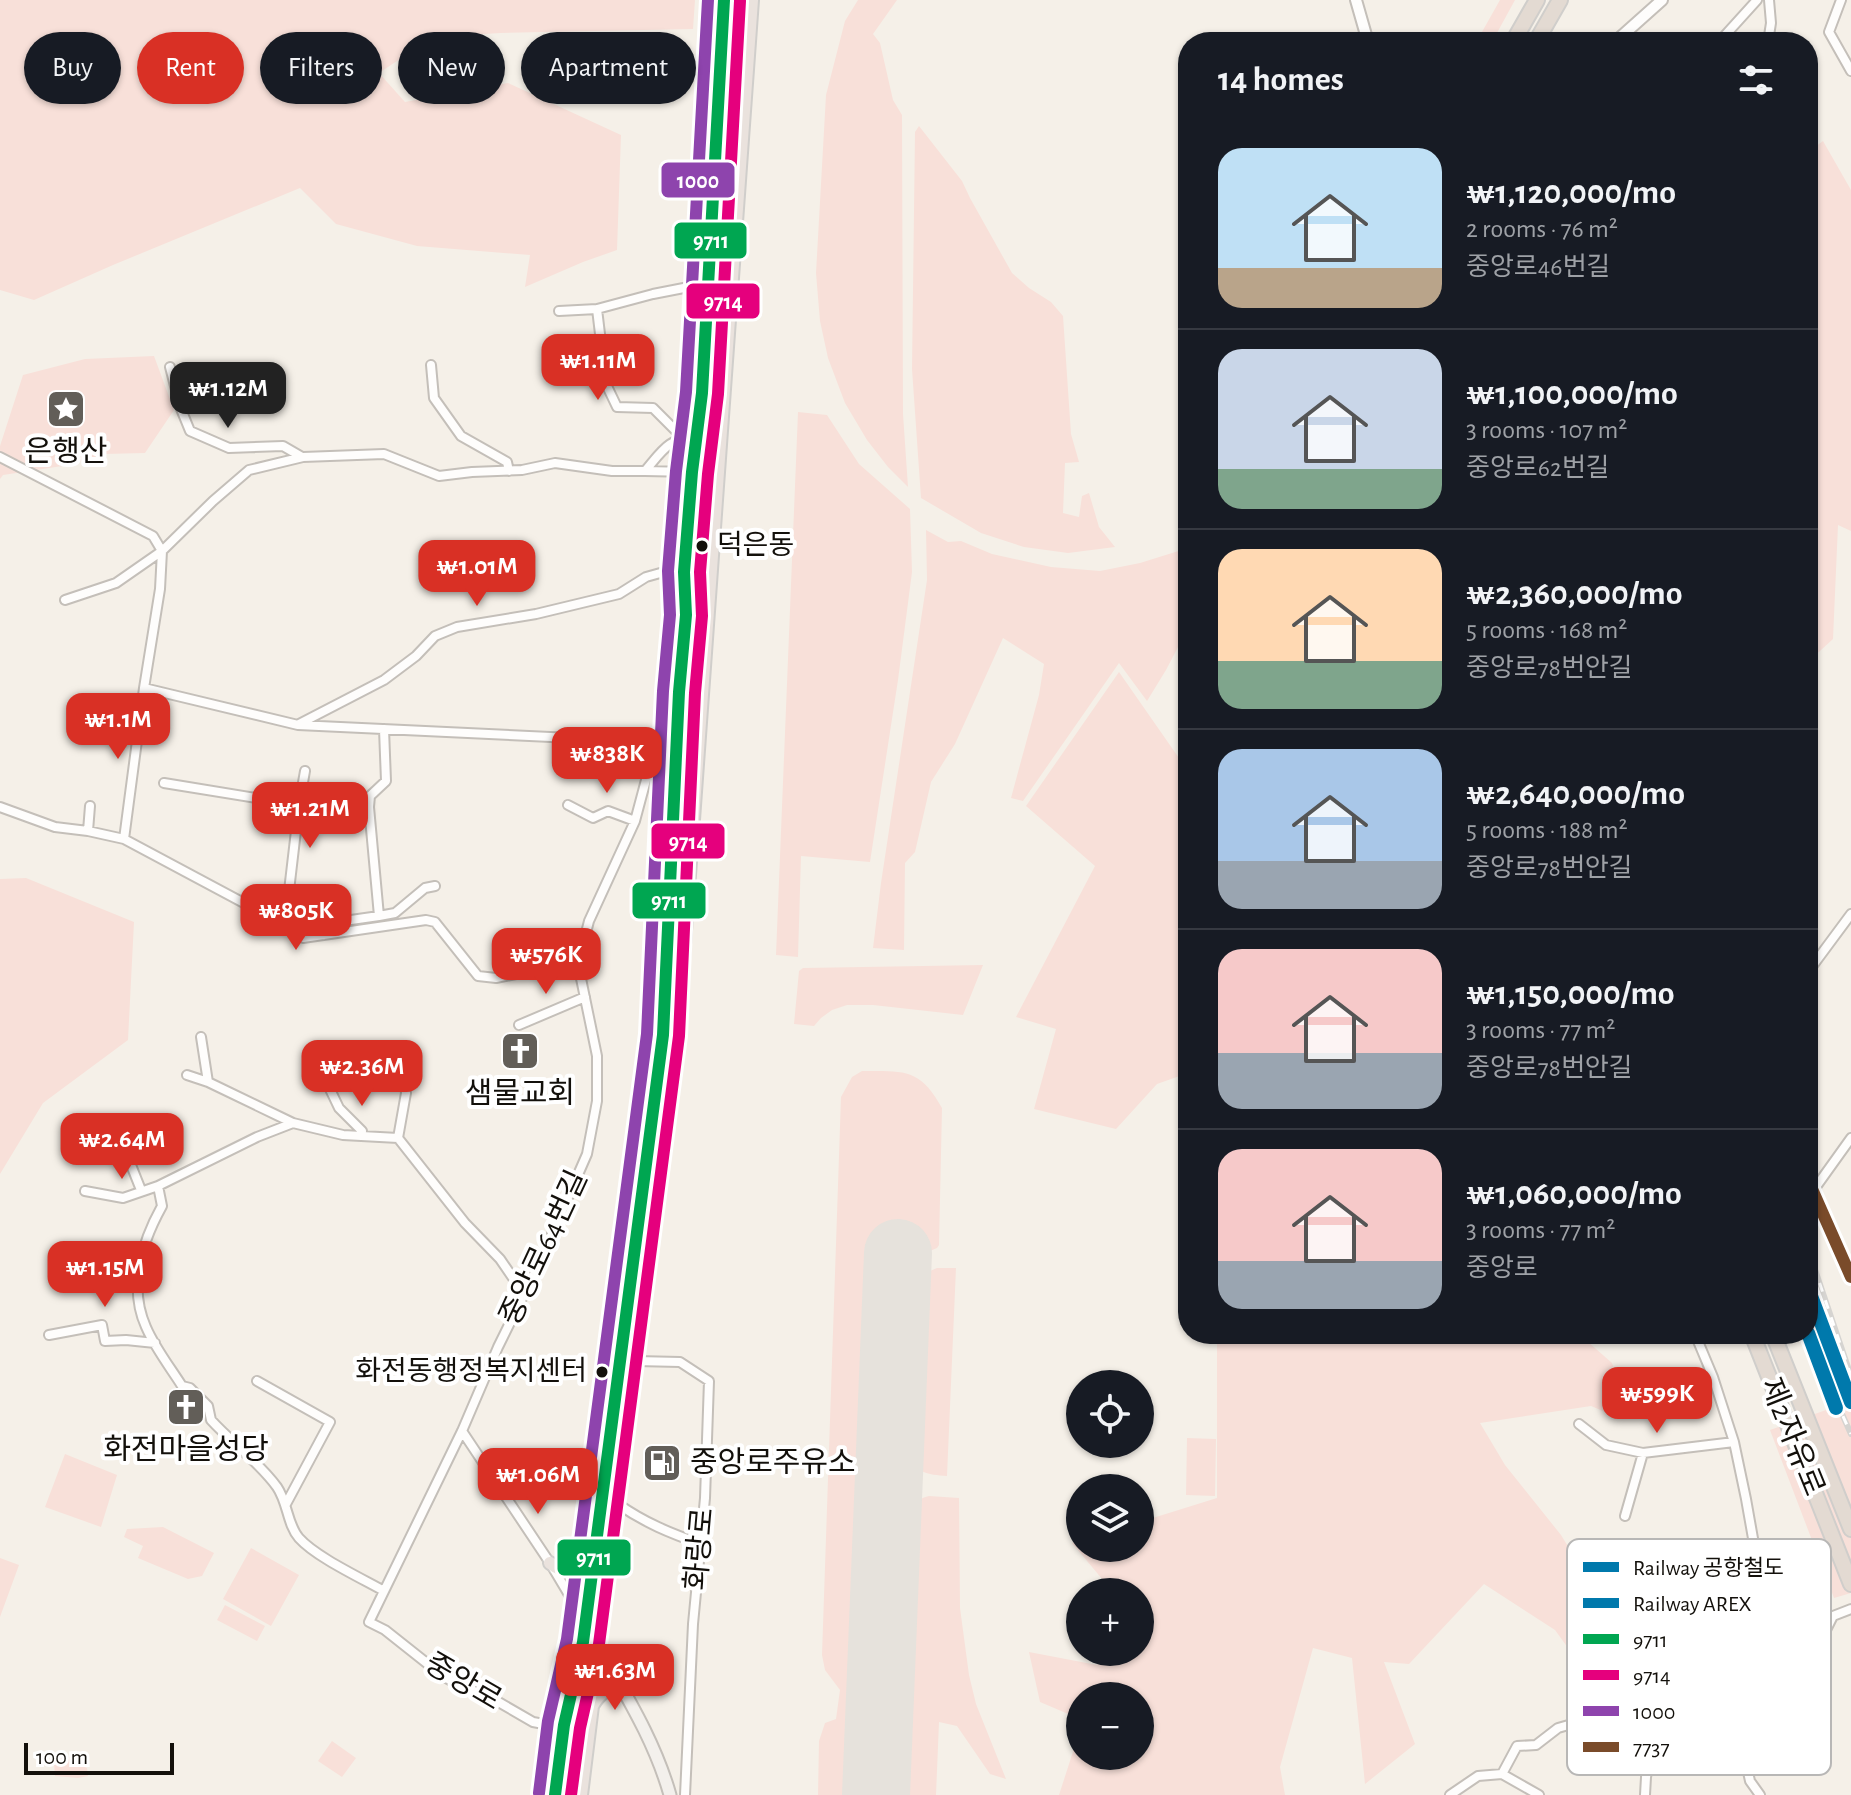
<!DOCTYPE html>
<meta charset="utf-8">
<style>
body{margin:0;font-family:"Alegreya Sans","Noto Sans KR",sans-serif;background:#242831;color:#f1f3f6;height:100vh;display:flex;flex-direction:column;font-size:30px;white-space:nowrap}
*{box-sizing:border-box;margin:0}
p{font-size:26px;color:#9ea1a6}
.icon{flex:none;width:44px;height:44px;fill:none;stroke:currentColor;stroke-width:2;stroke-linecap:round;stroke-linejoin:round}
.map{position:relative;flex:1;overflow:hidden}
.sheet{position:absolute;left:1178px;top:32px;width:640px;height:1312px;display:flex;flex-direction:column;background:#171b24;border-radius:32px;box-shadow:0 2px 6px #0004}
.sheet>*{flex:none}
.banner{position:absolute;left:24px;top:32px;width:760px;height:72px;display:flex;gap:16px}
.controls{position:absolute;left:1066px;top:1370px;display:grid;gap:16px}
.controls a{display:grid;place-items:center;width:88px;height:88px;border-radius:50%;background:#171b24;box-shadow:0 2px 6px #0004;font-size:40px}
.scale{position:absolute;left:24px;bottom:20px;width:150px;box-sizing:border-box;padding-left:8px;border:4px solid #13100b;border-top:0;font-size:22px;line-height:28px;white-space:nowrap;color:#13100b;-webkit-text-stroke:6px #fff;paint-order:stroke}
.price{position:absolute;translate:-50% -68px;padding:0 18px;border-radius:16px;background:#d93025;color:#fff;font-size:26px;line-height:52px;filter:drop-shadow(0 2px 4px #0008)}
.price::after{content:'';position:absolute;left:50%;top:48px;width:24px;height:18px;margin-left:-12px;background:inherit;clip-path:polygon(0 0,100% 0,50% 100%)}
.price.on{background:#222;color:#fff}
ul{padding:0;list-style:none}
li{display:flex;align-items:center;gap:24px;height:200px;padding:0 40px}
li+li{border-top:2px solid #363941}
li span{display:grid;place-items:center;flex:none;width:224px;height:160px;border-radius:24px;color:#555}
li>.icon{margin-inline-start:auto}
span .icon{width:96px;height:96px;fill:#fffc;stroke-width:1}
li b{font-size:34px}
h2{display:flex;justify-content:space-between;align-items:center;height:96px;padding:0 40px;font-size:34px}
.chip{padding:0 28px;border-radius:36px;background:#171b24;box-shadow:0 2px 6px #0004;font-size:28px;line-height:72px}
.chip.on{background:#d93025;color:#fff}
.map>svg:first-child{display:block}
</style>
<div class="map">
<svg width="1851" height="1795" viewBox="0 0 1851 1795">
<rect width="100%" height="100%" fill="#f5f0e8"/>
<!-- green -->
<path fill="#f8e0d9" d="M0,0H695L693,29L501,33L433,37L379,73L405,102L508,83L621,135L617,250L583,262L525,287L530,255L417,246L336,224L300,188L113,265L34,300L0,290Z
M858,0H897L873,34L880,43L893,100L902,115L903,414L908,487L888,467L867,440L845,403L828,358L820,321L816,273L826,95L845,21Z
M1500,0H1515L1492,42H1472L1478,39Z
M919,126L962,181L970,198L1012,273L1029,288L1051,302L1063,316L1071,434L1079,462L1065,463L1063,513L1079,517L1082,496L1089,493L1099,527L1115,547L1068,553L1024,547L981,533L921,498L912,369L915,132Z
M1823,141L1851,190V531L1838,525L1833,639L1808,662V152Z
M154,356L174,410L145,453L104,454L69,465L3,475L0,479V446L23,375L85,359Z
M798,412L827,415L859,464L910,509L912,572L898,680L870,862L801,856L798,957L776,955Z
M926,530L948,542L961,541L992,554L1051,567L1100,571L1140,563L1188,548V628L1166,670L1147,701L1119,663L1023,801L1011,798L1039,695L1044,664L1003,638L955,744L931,782L915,852L905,863L904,950L873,948L881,883L927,580Z
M1119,672L1188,771V1073L1157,1084L1116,1129L1034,1109L1056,1029L1016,1017L1095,866L1026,806Z
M26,878L134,922L128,1040L43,1103L0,1174V879Z
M983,965L963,1015L873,1005H847L832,1010L821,1018L814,1026L794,1024L799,971L803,968Z
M862,1071C904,1071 920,1068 942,1108L939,1245L937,1248L930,1251L885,1247L864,1795H818L819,1741L825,1723L836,1719L840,1690L825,1670L822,1655L841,1097L852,1077Z
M937,1268H956L947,1476C928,1475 912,1472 906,1451L915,1288C919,1277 926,1272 937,1268Z
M1217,1334H1579L1612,1363L1620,1387L1651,1396L1684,1387L1682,1406L1622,1419L1591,1406L1480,1423L1505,1465L1561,1535L1605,1607L1628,1588L1695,1599L1722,1620L1717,1685L1662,1718L1584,1670L1555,1630L1484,1584L1409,1664L1384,1662L1415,1744L1365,1784L1352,1658L1313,1648L1280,1767L1285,1795H1059L1080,1730V1756H1140V1696H1080V1719L1040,1702L1029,1652L1097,1665L1108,1652H1140V1592H1113L1072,1543L1080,1541V1548H1140V1522L1217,1498Z
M1851,1401V1593L1834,1598L1770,1430Z
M1187,1438L1216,1439L1215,1496L1186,1495Z
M65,1454L117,1475L101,1527L45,1507Z
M929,1496L959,1498L960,1608L969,1675L976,1704L1006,1779L990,1774L957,1726L939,1722L936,1795H893L904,1518C908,1505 917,1499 929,1496Z
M163,1527L214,1553L202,1576L188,1579L138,1558L143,1546L124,1537L127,1529Z
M251,1548L299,1575L271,1626L223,1599Z
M0,1558L19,1565L0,1617Z
M225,1605L265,1626L257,1641L217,1620Z
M332,1741L356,1758L342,1777L318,1761Z
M59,1755L70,1757L77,1764L87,1768L88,1776L78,1778L55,1776L54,1763Z"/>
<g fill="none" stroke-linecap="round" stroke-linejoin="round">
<!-- runway -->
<path stroke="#e6e2dc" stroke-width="68" d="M876,1795L898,1253"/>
<defs>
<path id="minor" d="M1841,0L1829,32L1851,71
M1719,42L1757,0
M1768,42L1771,23L1769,0
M597,309L606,384L617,407L653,408L682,437
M559,311L597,309L653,294L694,286L707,287
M431,365L434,398L461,436L507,462L509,471
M170,367L181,409L190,431L229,448L283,446L302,457
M0,457L153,536L162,551L160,589L144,688L298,725L657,742
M645,471L692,472
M65,600L116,583L162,551L213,501L249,470L303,457L384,454L439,476L472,472L522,470L555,463L612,471H645C662,451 669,437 697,437
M299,724L384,680L416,656L435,636L457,627L536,614L619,594L646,577L671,570L684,572
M164,783L299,805L369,807
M568,805L593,818L608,811L635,821
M0,807L55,827L88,831L124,839L285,925L303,938L426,920L435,922L478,976L496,978L547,968L583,945
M88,831L90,806
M124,839L144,688
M379,916L395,913L425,888L435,886
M285,925L299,805L305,771
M324,935L330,923L379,916L369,807L370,796L386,781L384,729
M1808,972L1851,914
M519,1025L585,997
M201,1037L208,1082L293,1123
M187,1075L208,1082
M328,1085L339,1108L362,1131L361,1135
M398,1138L406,1093L400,1049
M131,1165L141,1190
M85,1191L123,1198L158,1186
M1813,1191L1851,1138
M1695,1334L1713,1377L1734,1442L1746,1499L1754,1544L1747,1633L1752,1667L1762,1685L1739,1731
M49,1335L102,1325L105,1341L126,1340L155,1343
M636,1361L680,1362L709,1381L705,1498L693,1624L685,1795
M257,1381L330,1422L286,1504
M1579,1424L1606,1445L1643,1453L1734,1442
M462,1431L550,1563L584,1620
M618,1504C645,1523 670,1533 701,1544
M1625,1516L1643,1453
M1675,1553L1714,1587L1749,1606
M384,1591C361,1578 316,1557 299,1538C287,1524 288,1503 277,1487C259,1462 232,1443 211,1420L208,1406L190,1388L182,1386C170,1367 155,1348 146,1327C128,1287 142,1242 162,1206L158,1186L257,1137L293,1123L343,1135L398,1138L465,1223L500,1259L524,1294
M1762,1685L1823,1636L1833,1616L1851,1609
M564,1725H549L533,1722L495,1700L455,1683L443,1676L385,1630L369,1622L462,1431L498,1347L539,1264L587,1154L597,1101V1056L578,964L589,921L635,821L662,720L678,693
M1654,1741L1739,1731L1750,1781L1760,1795
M1502,1774L1517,1746L1536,1745L1558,1728L1586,1720H1620L1654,1741
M1502,1774L1539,1795
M1450,1795L1478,1776L1502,1774
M1645,1795L1646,1777L1654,1741"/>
<path id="tertiary" d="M1356,0L1368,42
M1615,42L1662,0
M1808,1180L1851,1277"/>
<path id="secondary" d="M594,1638C622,1689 654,1738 670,1795"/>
<path id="primary" d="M550,1563C567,1576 580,1572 591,1556
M592,1706C599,1694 608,1686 622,1690
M555,1795L564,1725L583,1642L663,1035L679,692L686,615L684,572L692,472L702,393L724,0
M581,1795L592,1706L596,1640L618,1504L678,1028L752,0"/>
<path id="trunk" d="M1513,42L1537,0
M1536,42L1560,0
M1752,1334L1851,1584
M1773,1334L1851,1529"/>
</defs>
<!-- minor casing -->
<use href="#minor" stroke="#c4bfb9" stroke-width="12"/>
<!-- tertiary casing -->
<use href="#tertiary" stroke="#c4bfb9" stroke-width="14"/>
<!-- secondary casing -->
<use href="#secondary" stroke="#c4bfb9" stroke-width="15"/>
<!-- primary casing -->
<use href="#primary" stroke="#d0cecb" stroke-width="16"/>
<!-- trunk casing -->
<use href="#trunk" stroke="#d0cecb" stroke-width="18"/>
<!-- minor -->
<use href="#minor" stroke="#fefdfc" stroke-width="8"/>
<!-- tertiary -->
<use href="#tertiary" stroke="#fefdfc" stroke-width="10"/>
<!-- secondary -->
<use href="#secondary" stroke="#f3f0ec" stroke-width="11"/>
<!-- primary -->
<use href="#primary" stroke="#eae2dd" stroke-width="12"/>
<!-- trunk -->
<use href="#trunk" stroke="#e3dad2" stroke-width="14"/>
<defs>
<path id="rail" d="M1808,1249L1851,1376
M1806,1334L1851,1434"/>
</defs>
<!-- rail casing -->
<use href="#rail" stroke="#d6d4d1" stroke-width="6"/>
<!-- rail -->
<use href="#rail" stroke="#fff" stroke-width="3" stroke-dasharray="9" stroke-linecap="butt"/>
<defs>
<path id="bus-1" d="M555,1795L564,1725L583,1642L663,1035L679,692L686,615L684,572L692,472L702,393L724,0"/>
<path id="bus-2" d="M571,1795L580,1728L599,1644L679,1036L695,693L702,616L700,572L708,474L718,394L740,1"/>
<path id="bus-3" d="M539,1793L548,1721L567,1639L647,1034L663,691L670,615L668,571L676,471L686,392L708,0"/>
<path id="bus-4" d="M1808,1180L1851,1277"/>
</defs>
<!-- bus-1 casing -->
<use href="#bus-1" stroke="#fff" stroke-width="18"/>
<!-- bus-2 casing -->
<use href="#bus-2" stroke="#fff" stroke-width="18"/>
<!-- bus-3 casing -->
<use href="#bus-3" stroke="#fff" stroke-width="18"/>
<!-- bus-4 casing -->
<use href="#bus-4" stroke="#fff" stroke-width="18"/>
<!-- bus-1 -->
<use href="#bus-1" stroke="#00a651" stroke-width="12"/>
<!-- bus-2 -->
<use href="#bus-2" stroke="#e5007d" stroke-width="12"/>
<!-- bus-3 -->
<use href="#bus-3" stroke="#8e44ad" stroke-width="12"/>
<!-- bus-4 -->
<use href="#bus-4" stroke="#7a4b2a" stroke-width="12"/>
<defs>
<path id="rail-1" d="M1808,1288L1851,1402"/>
<path id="rail-2" d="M1808,1333L1836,1408"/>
</defs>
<!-- rail-1 casing -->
<use href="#rail-1" stroke="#fff" stroke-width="20"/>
<!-- rail-2 casing -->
<use href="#rail-2" stroke="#fff" stroke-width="20"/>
<!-- rail-1 -->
<use href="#rail-1" stroke="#0079ac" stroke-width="14"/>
<!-- rail-2 -->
<use href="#rail-2" stroke="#0079ac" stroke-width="14"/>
</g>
<!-- icons -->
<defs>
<symbol id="sight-square" viewBox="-11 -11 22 22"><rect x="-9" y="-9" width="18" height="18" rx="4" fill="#625e58" stroke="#fff"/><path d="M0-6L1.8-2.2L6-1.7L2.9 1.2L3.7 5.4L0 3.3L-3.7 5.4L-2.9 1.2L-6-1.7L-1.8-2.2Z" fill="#fff"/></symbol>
<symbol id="church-square" viewBox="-11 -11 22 22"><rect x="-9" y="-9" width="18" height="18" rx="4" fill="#625e58" stroke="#fff"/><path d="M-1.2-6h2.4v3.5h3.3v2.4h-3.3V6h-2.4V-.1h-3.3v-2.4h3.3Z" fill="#fff"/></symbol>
<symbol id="fuel-square" viewBox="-11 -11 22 22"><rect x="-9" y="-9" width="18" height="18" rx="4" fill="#625e58" stroke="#fff"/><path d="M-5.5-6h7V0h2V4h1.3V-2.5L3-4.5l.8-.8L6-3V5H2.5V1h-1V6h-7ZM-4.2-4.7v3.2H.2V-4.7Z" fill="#fff"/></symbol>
</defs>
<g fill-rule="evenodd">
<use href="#sight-square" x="44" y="387" width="44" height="44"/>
<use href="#church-square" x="498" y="1029" width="44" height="44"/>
<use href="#church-square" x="164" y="1385" width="44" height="44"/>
<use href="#fuel-square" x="640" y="1441" width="44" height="44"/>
</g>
<!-- markers -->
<g fill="#13100b" stroke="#fff" stroke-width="3">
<circle cx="702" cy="546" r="7"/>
<circle cx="602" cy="1372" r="7"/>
</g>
<g text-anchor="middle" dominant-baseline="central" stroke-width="8" stroke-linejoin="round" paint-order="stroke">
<!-- bus labels -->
<g font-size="28" fill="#13100b" stroke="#fff" text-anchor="start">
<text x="717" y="546">덕은동</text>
<text x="587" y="1372" text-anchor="end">화전동행정복지센터</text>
</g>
<!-- poi labels -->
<g font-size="30" fill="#13100b" stroke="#fff">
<text x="66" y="452">은행산</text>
<text x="520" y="1094">샘물교회</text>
<text x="186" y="1450">화전마을성당</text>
<text x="690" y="1463" text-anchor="start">중앙로주유소</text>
</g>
<!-- street labels -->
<g font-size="30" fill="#13100b" stroke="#fff">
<text transform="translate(544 1248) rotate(-65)">중앙로64번길</text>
<text transform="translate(1792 1437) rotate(68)">제2자유로</text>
<text transform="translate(700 1549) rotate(-85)">화랑로</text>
<text transform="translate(463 1682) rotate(30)">중앙로</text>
</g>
</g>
<!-- legend -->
<rect x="1567" y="1539" width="264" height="236" rx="12" fill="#fff" stroke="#b8b7b6" stroke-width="2"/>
<rect x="1583" y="1562" width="36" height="10" fill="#0079ac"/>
<rect x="1583" y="1598" width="36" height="10" fill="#0079ac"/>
<rect x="1583" y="1634" width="36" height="10" fill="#00a651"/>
<rect x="1583" y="1670" width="36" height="10" fill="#e5007d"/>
<rect x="1583" y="1706" width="36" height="10" fill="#8e44ad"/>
<rect x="1583" y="1742" width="36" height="10" fill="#7a4b2a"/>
<g font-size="22" fill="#13100b">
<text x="1633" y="1575">Railway 공항철도</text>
<text x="1633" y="1611">Railway AREX</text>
<text x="1633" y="1647">9711</text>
<text x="1633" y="1683">9714</text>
<text x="1633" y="1719">1000</text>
<text x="1633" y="1755">7737</text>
</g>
<g stroke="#fff" stroke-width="3">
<rect x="660" y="161" width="76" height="38" rx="8" fill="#8e44ad"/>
<rect x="673" y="221" width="75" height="39" rx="8" fill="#00a651"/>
<rect x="685" y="282" width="76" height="38" rx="8" fill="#e5007d"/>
<rect x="650" y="822" width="76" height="38" rx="8" fill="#e5007d"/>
<rect x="631" y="881" width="76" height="39" rx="8" fill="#00a651"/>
<rect x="556" y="1538" width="76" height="39" rx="8" fill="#00a651"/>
</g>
<g font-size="22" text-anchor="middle" font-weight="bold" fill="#fff">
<text x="698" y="188">1000</text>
<text x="711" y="248">9711</text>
<text x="723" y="309">9714</text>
<text x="688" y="849">9714</text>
<text x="669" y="908">9711</text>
<text x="594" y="1565">9711</text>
</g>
</svg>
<div class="controls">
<a><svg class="icon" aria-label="locate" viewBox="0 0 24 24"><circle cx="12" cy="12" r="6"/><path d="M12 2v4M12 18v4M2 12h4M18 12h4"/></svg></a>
<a><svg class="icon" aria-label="layers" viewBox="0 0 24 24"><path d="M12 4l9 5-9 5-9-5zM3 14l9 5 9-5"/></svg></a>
<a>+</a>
<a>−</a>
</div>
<div class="scale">100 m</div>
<b class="price" style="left:598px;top:402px">₩1.11M</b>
<b class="price on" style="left:228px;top:430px">₩1.12M</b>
<b class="price" style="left:477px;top:608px">₩1.01M</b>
<b class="price" style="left:118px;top:761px">₩1.1M</b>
<b class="price" style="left:607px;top:795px">₩838K</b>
<b class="price" style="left:310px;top:850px">₩1.21M</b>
<b class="price" style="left:296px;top:952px">₩805K</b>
<b class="price" style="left:546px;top:996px">₩576K</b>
<b class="price" style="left:362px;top:1108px">₩2.36M</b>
<b class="price" style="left:122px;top:1181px">₩2.64M</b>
<b class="price" style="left:105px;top:1309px">₩1.15M</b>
<b class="price" style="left:1657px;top:1435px">₩599K</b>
<b class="price" style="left:538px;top:1516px">₩1.06M</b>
<b class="price" style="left:615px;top:1712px">₩1.63M</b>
<div class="banner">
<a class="chip">Buy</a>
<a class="chip on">Rent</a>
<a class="chip">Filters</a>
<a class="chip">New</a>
<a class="chip">Apartment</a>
</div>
<section class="sheet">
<h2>14 homes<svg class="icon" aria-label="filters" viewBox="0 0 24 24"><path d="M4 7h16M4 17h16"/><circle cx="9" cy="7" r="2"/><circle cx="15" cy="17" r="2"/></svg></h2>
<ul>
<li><span style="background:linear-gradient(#bfe0f5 75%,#b9a48a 0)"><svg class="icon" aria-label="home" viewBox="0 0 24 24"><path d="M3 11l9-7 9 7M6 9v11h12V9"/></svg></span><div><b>₩1,120,000/mo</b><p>2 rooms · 76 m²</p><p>중앙로46번길</p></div></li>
<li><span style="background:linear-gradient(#c9d6e8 75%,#7fa58c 0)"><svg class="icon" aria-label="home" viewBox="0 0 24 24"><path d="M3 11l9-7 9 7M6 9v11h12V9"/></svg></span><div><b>₩1,100,000/mo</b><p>3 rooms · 107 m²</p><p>중앙로62번길</p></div></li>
<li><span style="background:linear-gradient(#ffd9b3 70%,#7fa58c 0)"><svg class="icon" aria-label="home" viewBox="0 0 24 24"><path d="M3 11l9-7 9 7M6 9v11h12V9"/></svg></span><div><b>₩2,360,000/mo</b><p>5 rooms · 168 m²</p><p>중앙로78번안길</p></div></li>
<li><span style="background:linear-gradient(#a9c7e8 70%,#9aa5b1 0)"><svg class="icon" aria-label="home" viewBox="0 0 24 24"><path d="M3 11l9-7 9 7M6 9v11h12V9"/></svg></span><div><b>₩2,640,000/mo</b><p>5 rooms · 188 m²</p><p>중앙로78번안길</p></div></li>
<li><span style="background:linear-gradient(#f6c9c9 65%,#9aa5b1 0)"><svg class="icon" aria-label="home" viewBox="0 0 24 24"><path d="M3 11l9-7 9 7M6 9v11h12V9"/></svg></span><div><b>₩1,150,000/mo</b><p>3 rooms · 77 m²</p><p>중앙로78번안길</p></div></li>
<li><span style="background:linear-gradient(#f6c9c9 70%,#9aa5b1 0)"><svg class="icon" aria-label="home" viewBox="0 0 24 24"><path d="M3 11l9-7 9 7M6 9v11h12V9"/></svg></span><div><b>₩1,060,000/mo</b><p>3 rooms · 77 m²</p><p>중앙로</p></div></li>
</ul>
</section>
</div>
